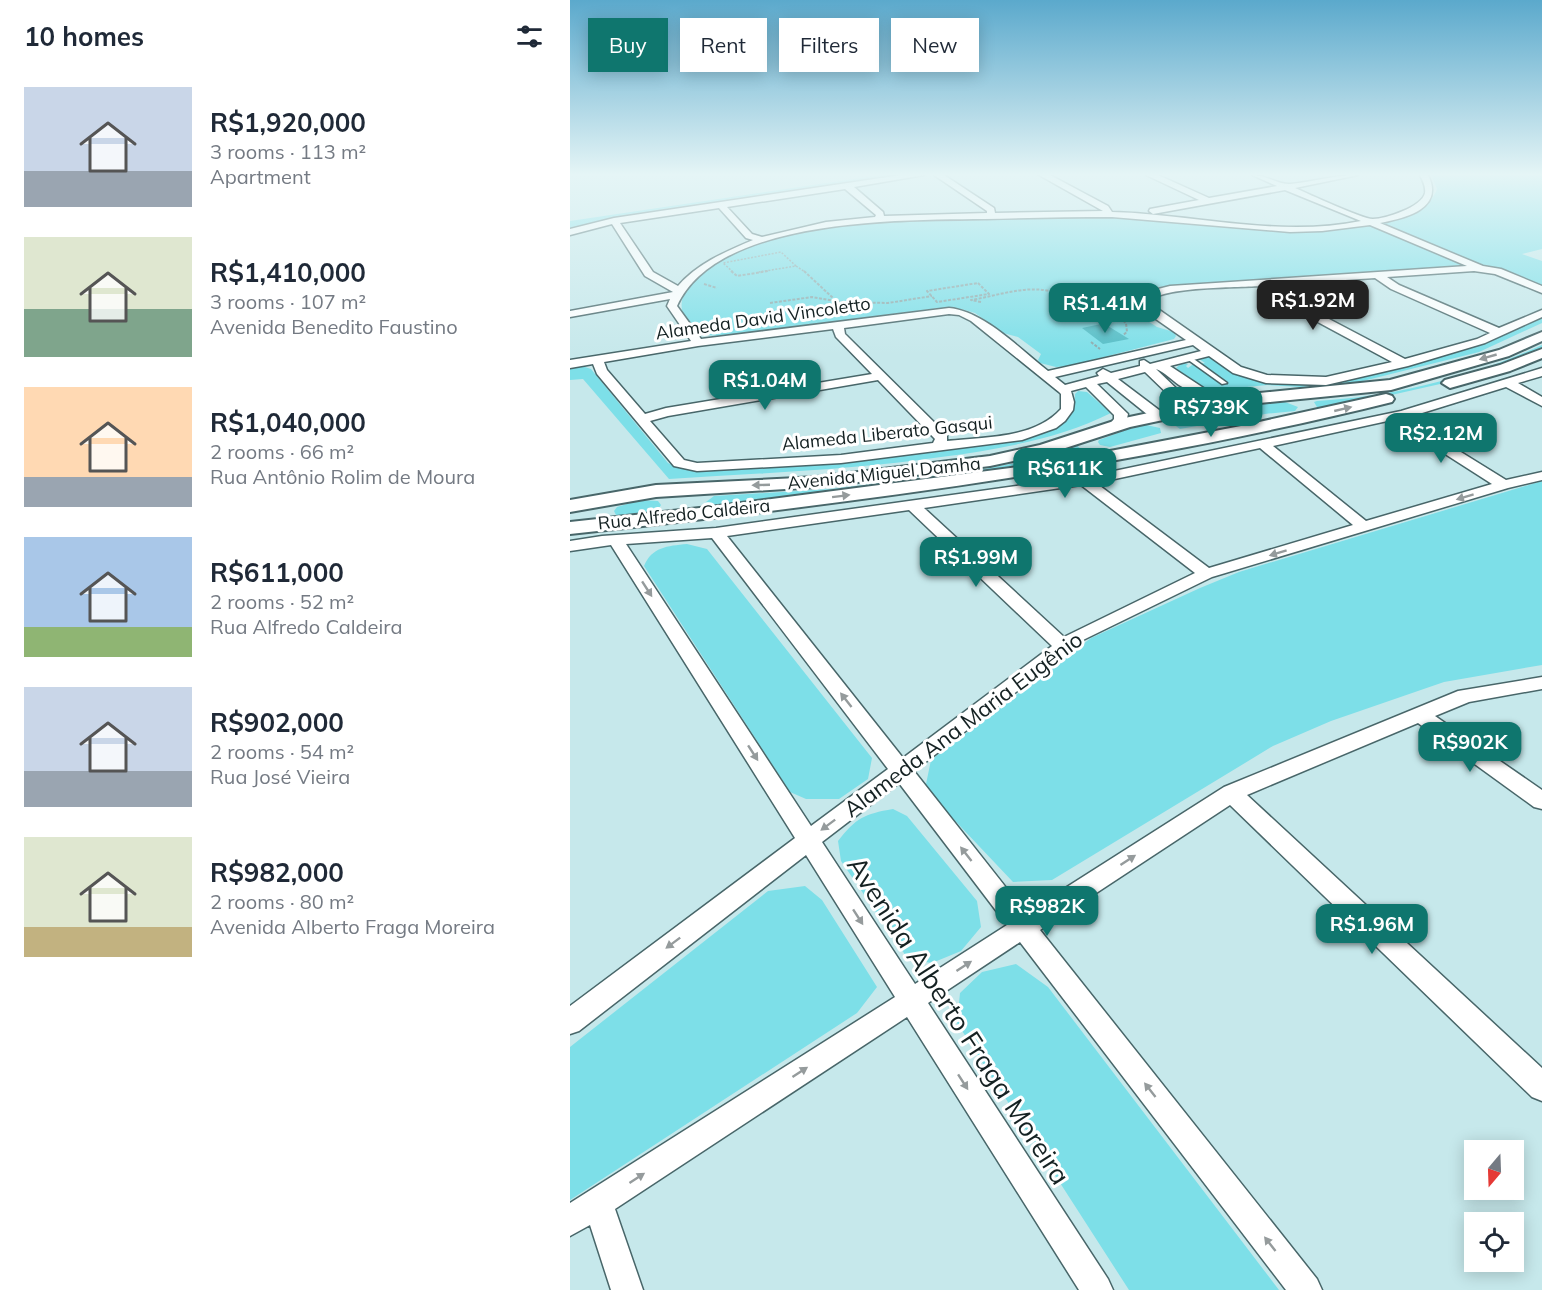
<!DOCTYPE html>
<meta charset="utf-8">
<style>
body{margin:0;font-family:Mulish,sans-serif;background:#f6f6f7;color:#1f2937;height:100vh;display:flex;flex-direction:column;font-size:22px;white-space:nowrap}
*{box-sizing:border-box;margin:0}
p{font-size:20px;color:#747a83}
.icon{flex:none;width:33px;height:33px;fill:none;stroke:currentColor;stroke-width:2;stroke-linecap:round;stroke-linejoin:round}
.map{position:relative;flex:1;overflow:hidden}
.drawer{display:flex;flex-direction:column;background:#fff;width:570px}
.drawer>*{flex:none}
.top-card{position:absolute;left:18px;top:18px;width:570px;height:54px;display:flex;gap:12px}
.needle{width:39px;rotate:199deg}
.fabs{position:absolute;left:894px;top:1140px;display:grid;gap:12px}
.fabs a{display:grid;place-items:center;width:60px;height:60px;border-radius:0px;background:#fff;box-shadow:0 3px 15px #0003;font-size:30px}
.price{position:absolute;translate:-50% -51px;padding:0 14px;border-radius:12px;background:#0f766e;color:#fff;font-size:20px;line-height:39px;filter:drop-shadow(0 2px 3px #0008)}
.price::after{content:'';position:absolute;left:50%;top:36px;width:18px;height:14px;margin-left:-9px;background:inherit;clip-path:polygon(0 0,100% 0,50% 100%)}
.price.on{background:#222;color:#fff}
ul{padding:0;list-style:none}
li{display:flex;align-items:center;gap:18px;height:150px;padding:0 24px}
li span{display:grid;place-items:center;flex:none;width:168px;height:120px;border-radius:0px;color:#555}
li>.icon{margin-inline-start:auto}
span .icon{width:72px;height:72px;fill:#fffc;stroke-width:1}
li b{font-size:26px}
h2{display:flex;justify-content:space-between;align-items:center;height:72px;padding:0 24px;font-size:26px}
.pill{padding:0 21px;border-radius:0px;background:#fff;box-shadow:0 3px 15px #0003;font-size:21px;line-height:54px}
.pill.on{background:#0f766e;color:#fff}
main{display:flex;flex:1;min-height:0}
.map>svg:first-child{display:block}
</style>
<main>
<section class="drawer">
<h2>10 homes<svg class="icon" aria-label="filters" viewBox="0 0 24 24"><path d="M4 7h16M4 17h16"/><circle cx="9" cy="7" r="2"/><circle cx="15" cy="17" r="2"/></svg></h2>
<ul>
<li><span style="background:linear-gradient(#c9d6e8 70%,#9aa5b1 0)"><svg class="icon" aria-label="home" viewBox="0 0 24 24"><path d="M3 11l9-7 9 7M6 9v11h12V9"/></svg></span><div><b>R$1,920,000</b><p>3 rooms · 113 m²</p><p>Apartment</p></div></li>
<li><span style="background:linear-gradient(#dfe7d0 60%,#7fa58c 0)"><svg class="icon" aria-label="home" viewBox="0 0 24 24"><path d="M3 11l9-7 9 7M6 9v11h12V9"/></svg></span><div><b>R$1,410,000</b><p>3 rooms · 107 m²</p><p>Avenida Benedito Faustino</p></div></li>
<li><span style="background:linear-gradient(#ffd9b3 75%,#9aa5b1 0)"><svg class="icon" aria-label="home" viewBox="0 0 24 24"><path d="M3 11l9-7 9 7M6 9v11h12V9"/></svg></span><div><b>R$1,040,000</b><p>2 rooms · 66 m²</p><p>Rua Antônio Rolim de Moura</p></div></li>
<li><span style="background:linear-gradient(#a9c7e8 75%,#8fb573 0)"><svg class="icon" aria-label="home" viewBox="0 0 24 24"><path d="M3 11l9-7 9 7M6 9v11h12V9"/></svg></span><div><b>R$611,000</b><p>2 rooms · 52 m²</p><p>Rua Alfredo Caldeira</p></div></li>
<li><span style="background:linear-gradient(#c9d6e8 70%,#9aa5b1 0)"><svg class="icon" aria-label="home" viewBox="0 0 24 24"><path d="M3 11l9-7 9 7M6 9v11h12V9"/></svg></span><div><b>R$902,000</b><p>2 rooms · 54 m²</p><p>Rua José Vieira</p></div></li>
<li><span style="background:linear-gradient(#dfe7d0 75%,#c2b280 0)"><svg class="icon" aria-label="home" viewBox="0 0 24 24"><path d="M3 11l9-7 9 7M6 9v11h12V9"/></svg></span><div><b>R$982,000</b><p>2 rooms · 80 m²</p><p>Avenida Alberto Fraga Moreira</p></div></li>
</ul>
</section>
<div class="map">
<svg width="972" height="1290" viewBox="0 0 972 1290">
<rect width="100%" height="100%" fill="#c6e8eb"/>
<!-- green -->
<path fill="#7ddfe8" d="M311,175H335L35,220L0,228V221Z
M861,175H972V249L952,254L972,261V287L902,265L587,287L569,294L567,314L587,327L604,332L606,336L604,339L499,366L486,367L470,363L468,360L471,354L448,337L433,333L405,313L391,309L369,308L148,336C131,335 124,333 115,318C106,301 116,286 129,276C204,218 305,221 395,219C448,218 501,215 553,217C624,220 695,239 766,228C782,226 799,221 815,218C835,213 859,211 867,189Z
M972,316V323L909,352L785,383L731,387L697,385L646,390L632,388L606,368L612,363L618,364L616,366L618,368L622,365L635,363L629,359L639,356L713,383L739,384L873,356L915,343Z
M972,345V351L958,358L879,382L746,412L747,407L744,402L747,401C823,397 903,377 972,345Z
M0,366H12L21,369L98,463L106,467L123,470L451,438C472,428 507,421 505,394L508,391L517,392L541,413C489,439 430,449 371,457C281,470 190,473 99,479L13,379L0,380Z
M697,402H715L728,407L725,411C715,412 705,413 695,414C676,418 657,429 640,412L657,407Z
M622,415L635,419L638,424L610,429L599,421L602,418Z
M572,424L590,428L591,433L540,447L530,445L528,442L529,440Z
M507,445L515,454L501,461L132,509V505L144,496L261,489L382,475L446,463Z
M972,481V665L874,682L761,721L703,746L482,880L443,882L355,789L361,760L521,638L630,588L669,572Z
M70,500L88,501L91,505L86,513L56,518L47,517L44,511L47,507Z
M117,544L137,549L302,758L298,779L269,799H236L220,792L74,566C82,547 97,546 117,544Z
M323,809L337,816L407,901L411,927L391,951L362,963L338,959L271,861L268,841C286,818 294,814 323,809Z
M235,886L252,900L307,987L287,1013L0,1200V1047L198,891Z
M446,964L478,987L709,1290H559L387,1023L390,993L412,972Z"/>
<!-- building -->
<path fill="#55bdc6" d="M531,324L538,326L559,339L533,344L512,328Z"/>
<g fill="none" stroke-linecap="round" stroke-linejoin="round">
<defs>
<path id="service" d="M617,357H621L657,383L652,384L617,359Z"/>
<path id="minor" d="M331,175H354L284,187L313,212L314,216L417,213V211L364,175H374L424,208L425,213L533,211L469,175H480L538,206L542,212C624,214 709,238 791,221L715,190L583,214L579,211L580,209L629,200L576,175H588L639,198L707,186L682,175C696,175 709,185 720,184C743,182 764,175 788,175L725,188C739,194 792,219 803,219C815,219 852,207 855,193C856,187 853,181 850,175H858C875,209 835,218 810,223L913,266L931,269L972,286V293L925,274L904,271L817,277L829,285L929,328L972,310V317L915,343L838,366L756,385L696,383L663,373L639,356L600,366L635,389L651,392H681L683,395L681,398C657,404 630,398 609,385C602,380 594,372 586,369L610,392L630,406L631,409L625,413L602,398L575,372L548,379L593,413L595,416L593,419H583L537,382L527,384L558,414L556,423L545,430L538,426L544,419V415L516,387L501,391L504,402L503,410L495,421L486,428L452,440L271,463L127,471L104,466L27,374L23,364L0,368V360L121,341L97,306L100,299L0,317V311L103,292L75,276L42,224L0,235V229L44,218ZM275,189L306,215L305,217L256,222L192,237L182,234L157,207ZM149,208L176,238L183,240C155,252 128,263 108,286L83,272L50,223ZM542,217L720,232L752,231L800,225L897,266L600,286L576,292L567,302L570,308L616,340L478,371C451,350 414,311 379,308L131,339L107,306C147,217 332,220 414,219C457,218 499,217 542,217ZM805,278L821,289L920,333L907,339L835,359L702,289L700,285ZM690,286L694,293L822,362L756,377L697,375L671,367L578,302C593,286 665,288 690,286ZM379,314L389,315L401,321L489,392L491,394V409C464,439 414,437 377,441V435L275,334L274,328ZM263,329L266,337L302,374L96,408L75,414L37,370L34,362L128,346ZM623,345L631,351L580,364L574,360L570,361V366L541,373L533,369L527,373L529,376L495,385L485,377ZM308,380L365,439L363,443L271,455L127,463L114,460L80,421L98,416Z
M972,368V376L948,383L972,397V406L936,387L836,418L936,480L972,472V480L938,488L642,577L513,640L344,771L456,913L654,787L888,691L972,677V689L899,702L865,716L972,790V809L964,807L848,723L677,795L972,1068V1101L962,1097L660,805L470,930L747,1279L752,1290H716L450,942L358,1003L538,1279L543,1290H509L337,1017L45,1209L73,1290H41L20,1225L0,1236V1203L325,997L236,855L9,1031L0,1034V1006L225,838L41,545L0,551V541L32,536L146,528L525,475L831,411ZM822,420L922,484L796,521L703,446ZM690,448L783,525L639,568L526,483ZM511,485L625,573L494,637L354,508ZM339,510L482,646L333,758L157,536ZM142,538L318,769L241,826L56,544ZM329,783L437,925L345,984L252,842Z"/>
<path id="tertiary" d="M972,332V341L939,356L821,390L659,406L560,427L480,453L420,466L247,487L86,497L0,512V500L86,485L247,477L420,456L470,445L550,419L659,396L820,380L929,350Z
M972,349V358L940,371L880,388L872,383L875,380L930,365Z
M816,394L822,396L824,399L822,402C552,469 276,504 0,534V522L148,506L472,464L671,426Z"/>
</defs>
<!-- service casing -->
<use href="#service" stroke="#486669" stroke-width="3"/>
<!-- minor casing -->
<use href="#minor" stroke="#486669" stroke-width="3"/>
<!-- tertiary casing -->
<use href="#tertiary" stroke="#486669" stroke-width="4"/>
<!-- path-far1 -->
<path stroke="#8eaaac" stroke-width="1.5" stroke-dasharray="2 1.5" stroke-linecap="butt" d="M226,266L235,272
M163,272L153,263L211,252L226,266L189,272"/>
<!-- path -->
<path stroke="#8eaaac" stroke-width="2" stroke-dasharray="3 1.5" stroke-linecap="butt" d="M161,271L167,276L198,271
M234,271L263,298
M408,283L419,294L367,302L357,291Z
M134,284L147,288
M492,294L519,298
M516,301L511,294L521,289
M411,302L401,300C432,295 462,282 493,295L492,303L505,311L537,308L556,323L557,332L553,335
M542,302L552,300L555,296C543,288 529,286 517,295L525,300L561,305
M200,303L242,297L271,302L318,303L362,296
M512,317L540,311L542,317L532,325
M521,342L530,349"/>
<!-- service -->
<use href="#service" fill="#fff" fill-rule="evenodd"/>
<!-- minor -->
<use href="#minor" fill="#fff" fill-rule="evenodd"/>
<!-- tertiary -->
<use href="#tertiary" fill="#fff" fill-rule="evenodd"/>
</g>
<!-- one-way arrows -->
<defs><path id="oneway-solid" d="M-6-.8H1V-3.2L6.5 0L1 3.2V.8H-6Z" transform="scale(1.5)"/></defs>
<g fill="#959b9c">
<use href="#oneway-solid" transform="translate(918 357) rotate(164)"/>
<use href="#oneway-solid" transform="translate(773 409) rotate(-13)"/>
<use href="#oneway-solid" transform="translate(191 485) rotate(178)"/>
<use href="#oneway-solid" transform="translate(271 496) rotate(-7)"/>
<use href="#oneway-solid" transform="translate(895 497) rotate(163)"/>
<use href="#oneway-solid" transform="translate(708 553) rotate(163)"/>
<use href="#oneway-solid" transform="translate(77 589) rotate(57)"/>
<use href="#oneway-solid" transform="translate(276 700) rotate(-128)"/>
<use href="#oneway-solid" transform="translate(183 753) rotate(57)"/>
<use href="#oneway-solid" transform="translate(258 825) rotate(143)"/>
<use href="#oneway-solid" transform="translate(396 854) rotate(-128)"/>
<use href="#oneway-solid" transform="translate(558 860) rotate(-33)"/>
<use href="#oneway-solid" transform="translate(288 917) rotate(57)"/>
<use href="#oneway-solid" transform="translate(103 943) rotate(143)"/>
<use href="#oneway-solid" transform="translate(394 966) rotate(-33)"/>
<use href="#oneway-solid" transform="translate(230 1072) rotate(-33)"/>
<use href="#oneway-solid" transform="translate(393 1082) rotate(57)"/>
<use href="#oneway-solid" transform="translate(580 1090) rotate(-128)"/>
<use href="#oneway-solid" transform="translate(67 1178) rotate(-33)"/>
<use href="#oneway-solid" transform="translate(700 1244) rotate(-128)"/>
</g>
<!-- sky -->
<linearGradient id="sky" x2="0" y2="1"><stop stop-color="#5ba9cc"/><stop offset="0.49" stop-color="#e5f5f6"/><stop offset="1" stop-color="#e5f5f6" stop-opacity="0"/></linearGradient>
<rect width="972" height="356" fill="url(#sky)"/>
<g text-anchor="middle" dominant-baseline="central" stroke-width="6" stroke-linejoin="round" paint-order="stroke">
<!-- far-street labels -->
<g font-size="18" fill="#142122" stroke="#fff">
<text transform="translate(193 318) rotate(-8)">Alameda David Vincoletto</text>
<text transform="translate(317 433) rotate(-6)">Alameda Liberato Gasqui</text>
<text transform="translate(314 473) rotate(-6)">Avenida Miguel Damha</text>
<text transform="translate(114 514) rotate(-6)">Rua Alfredo Caldeira</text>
</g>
<!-- street labels -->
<g font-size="22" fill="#142122" stroke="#fff">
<text transform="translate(393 724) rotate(-37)">Alameda Ana Maria Eugênio</text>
</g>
<!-- near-street labels -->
<g font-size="27" fill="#142122" stroke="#fff">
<text transform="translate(389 1020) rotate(57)">Avenida Alberto Fraga Moreira</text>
</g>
</g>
</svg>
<div class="fabs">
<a><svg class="needle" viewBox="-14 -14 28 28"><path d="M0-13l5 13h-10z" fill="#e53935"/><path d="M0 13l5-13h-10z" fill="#747a83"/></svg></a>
<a><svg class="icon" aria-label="locate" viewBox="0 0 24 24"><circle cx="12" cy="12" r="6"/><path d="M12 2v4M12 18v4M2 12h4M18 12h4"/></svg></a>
</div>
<b class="price on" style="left:743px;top:331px">R$1.92M</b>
<b class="price" style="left:535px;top:334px">R$1.41M</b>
<b class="price" style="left:195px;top:411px">R$1.04M</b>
<b class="price" style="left:641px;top:438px">R$739K</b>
<b class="price" style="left:871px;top:464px">R$2.12M</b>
<b class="price" style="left:495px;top:499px">R$611K</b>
<b class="price" style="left:406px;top:588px">R$1.99M</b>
<b class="price" style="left:900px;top:773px">R$902K</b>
<b class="price" style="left:477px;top:937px">R$982K</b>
<b class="price" style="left:802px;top:955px">R$1.96M</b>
<div class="top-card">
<a class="pill on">Buy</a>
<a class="pill">Rent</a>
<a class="pill">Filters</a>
<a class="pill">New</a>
</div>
</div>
</main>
